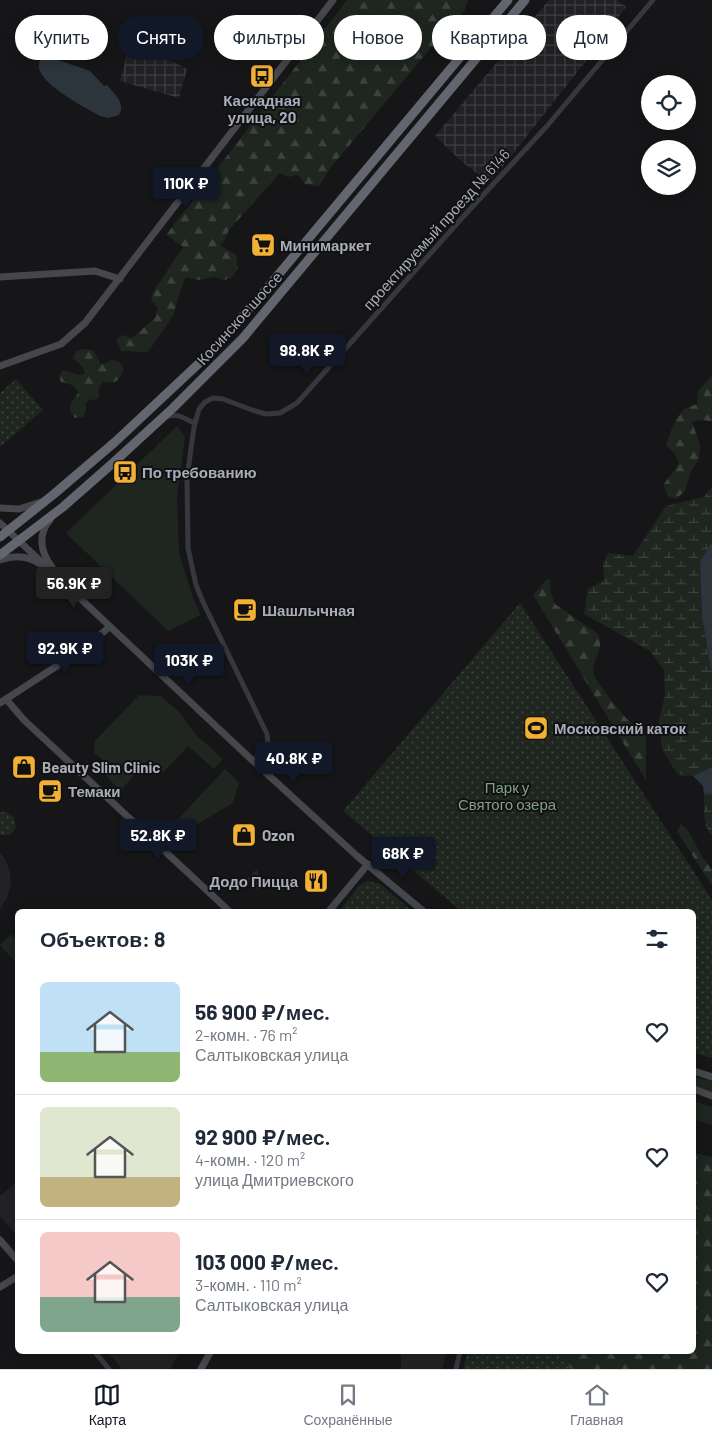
<!DOCTYPE html>
<html lang="ru">
<meta charset="utf-8">
<style>
body{margin:0;font-family:Barlow,sans-serif;background:#f2f2f3;color:#1f2937;height:100vh;display:flex;flex-direction:column;font-size:19px;white-space:nowrap}
*{box-sizing:border-box;margin:0}
p{font-size:16px;color:#747a83}
.icon{flex:none;width:28px;height:28px;fill:none;stroke:currentColor;stroke-width:2;stroke-linecap:round;stroke-linejoin:round}
.map{position:relative;flex:1;overflow:hidden}
.side{position:absolute;left:15px;top:909px;width:681px;height:445px;display:flex;flex-direction:column;background:#fff;border-radius:8px;box-shadow:0 2px 12px #0003}
.side>*{flex:none}
.guide{position:absolute;left:15px;top:15px;width:682px;height:45px;display:flex;gap:10px}
.controls{position:absolute;left:641px;top:75px;display:grid;gap:10px}
.controls a{display:grid;place-items:center;width:55px;height:55px;border-radius:50%;background:#fff;box-shadow:0 2px 12px #0003;font-size:25px}
.price{position:absolute;translate:-50% -42px;padding:0 11px;border-radius:5px;background:#111827;color:#fff;font-size:16px;line-height:32px;filter:drop-shadow(0 1px 2px #0008)}
.price::after{content:'';position:absolute;left:50%;top:30px;width:15px;height:11px;margin-left:-8px;background:inherit;clip-path:polygon(0 0,100% 0,50% 100%)}
.price.selected{background:#222;color:#fff}
ul{padding:0;list-style:none}
li{display:flex;align-items:center;gap:15px;height:125px;padding:0 25px}
li+li{border-top:1px solid #e0e1e3}
li span{display:grid;place-items:center;flex:none;width:140px;height:100px;border-radius:8px;color:#555}
li>.icon{margin-inline-start:auto}
span .icon{width:60px;height:60px;fill:#fffc;stroke-width:1}
li b{font-size:21px}
h2{display:flex;justify-content:space-between;align-items:center;height:60px;padding:0 25px;font-size:21px}
.tag{padding:0 18px;border-radius:22px;background:#fff;box-shadow:0 2px 12px #0003;font-size:18px;line-height:45px}
.tag.selected{background:#111827;color:#fff}
.tabs{display:flex;justify-content:space-around;align-items:center;height:70px;border-top:1px solid #e0e1e3;background:#fff;font-size:14px;color:#747a83}
.tabs a{display:grid;justify-items:center;gap:2px}
.tabs .selected{color:#111827}
.map>svg:first-child{display:block}
</style>
<div class="map">
<svg width="712" height="1369" viewBox="0 0 712 1369">
<defs>
<pattern id="industrial-grid" width="8" height="8" patternUnits="userSpaceOnUse" patternTransform="scale(1.25)"><rect width="8" height="8" fill="#222225"/><path d="M0 4h8M4 0v8" fill="none" stroke="#3f3f43"/></pattern>
<pattern id="forest-firs" width="22" height="20" patternUnits="userSpaceOnUse" patternTransform="scale(1.25)"><rect width="22" height="20" fill="#1e261f"/><path d="M5 1l3.5 6h-7zM16 11l3.5 6h-7z" fill="#3c433d"/></pattern>
<pattern id="wetland-marsh" width="20" height="14" patternUnits="userSpaceOnUse" patternTransform="scale(1.25)"><rect width="20" height="14" fill="#1e261f"/><path d="M1 5h8M5 5V1M11 12h8M15 12V8" fill="none" stroke="#3c433d"/></pattern>
<pattern id="park-dots" width="8" height="8" patternUnits="userSpaceOnUse" patternTransform="scale(1.25)"><rect width="8" height="8" fill="#1e261f"/><path d="M2 2h.1M6 6h.1" fill="none" stroke="#3c433d" stroke-width="1.8" stroke-linecap="round"/></pattern>
</defs>
<rect width="100%" height="100%" fill="#161618"/>
<!-- built -->
<path fill="#222225" d="M0,853L5,859L10,872L11,885L7,898L0,909Z
M17,1182H18L17,1236L0,1216V1196Z
M107,1351H180L170,1369H122Z
M401,1351H447L442,1369H401Z"/>
<!-- industrial -->
<path fill="url(#industrial-grid)" d="M549,0H617L626,7L586,61L500,170L488,182L462,162L435,136Z
M131,39L187,69L179,98L120,81Z"/>
<!-- grass -->
<path fill="#1e261f" d="M177,426L185,436L177,497L179,552L193,598L201,615L168,631L66,533Z
M139,695L161,696L179,712L195,734L223,759L214,769L188,746L163,773L148,760L120,791L103,772V760L94,753L95,741Z
M225,769L239,782L233,803L179,835L174,840L165,833Z
M11,934L17,941V964L0,945Z
M694,1077L712,1081V1093L694,1087Z
M694,1101L712,1107V1125L694,1119Z"/>
<!-- forest -->
<path fill="url(#forest-firs)" d="M347,0H468L465,10L451,24L331,167L319,186L305,184L298,175L288,177L280,173L229,230L224,241L220,245L236,255L238,268L231,278L224,280L215,277L198,280L186,277L180,291L174,314L148,352L121,351L116,339L123,335L132,338L155,318L158,308L151,300L153,292L183,247L166,235Z
M84,349L93,350L101,364H104L111,360C118,360 120,362 124,369C119,380 117,384 104,382L101,384L98,391L99,395L98,399L90,400L86,403L85,414L83,417L75,418C66,407 71,404 78,393C77,385 69,384 61,382C59,378 59,375 62,371C71,369 77,378 85,373L82,366L73,358L76,351Z
M712,375V421L701,420L692,422L700,445L699,459L691,471L685,491L676,499L668,496L663,485L679,464L675,454L666,445L674,423L684,409L697,404L698,391Z
M550,579L551,593L555,604L598,634C606,653 589,660 594,675C596,681 623,716 629,721C635,726 641,729 646,736V780L533,595L546,580Z
M681,824L687,829L703,858L712,869V886L677,831Z
M694,1153L712,1157V1369H571L554,1351H694Z"/>
<!-- wetland -->
<path fill="url(#wetland-marsh)" d="M712,487V542L700,561L702,617L712,675V767L693,776L678,775L662,749L659,719L665,696L664,670L650,651L584,614L588,589L604,580L603,563L608,553L633,556L666,506L704,497Z
M712,793V836C702,825 704,808 704,794Z"/>
<!-- park -->
<path fill="url(#park-dots)" d="M16,379L43,410L0,447V393Z
M520,603L712,900V1058L694,1053V911H461L343,811Z
M0,812H6L14,817L16,828L9,835H0Z
M257,869L263,887L257,889L247,879Z
M367,881L380,884L412,911H339L360,885Z
M468,1351H554L571,1369H463Z"/>
<!-- water -->
<path fill="#2c353c" d="M45,55L53,56L58,60L90,71L104,86L107,85C115,95 126,103 119,115L109,118L100,116C87,108 18,75 45,55Z
M712,542V675L702,617L700,561Z
M712,767V793L704,794L703,786L693,776Z"/>
<g fill="none" stroke-linecap="round" stroke-linejoin="round">
<!-- street -->
<path stroke="#37383d" stroke-width="5" d="M166,417C178,412 184,419 195,423
M253,761L268,743L267,734L203,602L196,585L188,548L187,478L194,427L199,409L205,402L213,398L223,399L252,410L266,414L280,413L297,403L462,218L547,126L653,0
M94,1351L109,1369
M456,1369L460,1351"/>
<!-- secondary -->
<path stroke="#45474d" stroke-width="7" d="M0,277L95,271L120,279
M0,366L61,344L85,323L333,0
M0,508L19,509L41,502
M50,520C37,535 41,553 52,567
M0,523L253,761L357,856L423,911
M0,560C14,555 27,555 40,564
M6,699L24,720L229,911
M0,703L89,645L109,627
M329,911L368,864
M694,1071L712,1077
M694,1089L712,1096
M0,1240L18,1261
M0,1287L18,1276
M201,1369L211,1351"/>
<!-- highway -->
<path stroke="#63666e" stroke-width="9" d="M0,537L54,494L115,442L210,353L263,293L508,0
M0,555L63,507L113,463L173,408L243,338L525,0"/>
</g>
<!-- icons -->
<defs>
<symbol id="bus-square" viewBox="-11 -11 22 22"><rect x="-9" y="-9" width="18" height="18" rx="4" fill="#f2b134" stroke="#111113"/><path d="M-5-6H5V4H4V6H2V4H-2V6H-4V4H-5ZM-3.5-4V0h7V-4ZM-3.5 1.2v1.5H-2V1.2ZM2 1.2v1.5H3.5V1.2Z" fill="#111"/></symbol>
<symbol id="supermarket-square" viewBox="-11 -11 22 22"><rect x="-9" y="-9" width="18" height="18" rx="4" fill="#f2b134" stroke="#111113"/><path d="M-6-5.5h2.5l.6 2H6L4.5 2H-2.5L-4.4-4H-6ZM-1.5 3.2a1.3 1.3 0 1 0 .1 0ZM3 3.2a1.3 1.3 0 1 0 .1 0Z" fill="#111"/></symbol>
<symbol id="cafe-square" viewBox="-11 -11 22 22"><rect x="-9" y="-9" width="18" height="18" rx="4" fill="#f2b134" stroke="#111113"/><path d="M-5.5-4.5H6V0H3Q3 3.5 0 3.5H-2.5Q-5.5 3.5-5.5 0ZM3-3.2v2h1.7v-2ZM-6 4.5H4V6H-6Z" fill="#111"/></symbol>
<symbol id="stadium-square" viewBox="-11 -11 22 22"><rect x="-9" y="-9" width="18" height="18" rx="4" fill="#f2b134" stroke="#111113"/><path d="M0-5a6.5 5 0 1 0 0 10a6.5 5 0 1 0 0-10ZM-3.5-1.8h7v3.6h-7Z" fill="#111"/></symbol>
<symbol id="shop-square" viewBox="-11 -11 22 22"><rect x="-9" y="-9" width="18" height="18" rx="4" fill="#f2b134" stroke="#111113"/><path d="M-5-2.5h2.3a2.7 3.5 0 0 1 5.4 0H5L5.5 6h-11ZM-1.5-2.5h3a1.5 2.3 0 0 0-3 0Z" fill="#111"/></symbol>
<symbol id="restaurant-square" viewBox="-11 -11 22 22"><rect x="-9" y="-9" width="18" height="18" rx="4" fill="#f2b134" stroke="#111113"/><path d="M-5-6h1v4h1v-4h1v4h1v-4h1v5L-1.5 .5V6h-2V.5L-5-1ZM5-6V6H3V1.5H1.5Q1.5-4 5-6Z" fill="#111"/></symbol>
</defs>
<g fill-rule="evenodd">
<use href="#bus-square" x="248" y="62" width="28" height="28"/>
<use href="#supermarket-square" x="249" y="231" width="28" height="28"/>
<use href="#bus-square" x="111" y="458" width="28" height="28"/>
<use href="#cafe-square" x="231" y="596" width="28" height="28"/>
<use href="#stadium-square" x="522" y="714" width="28" height="28"/>
<use href="#shop-square" x="10" y="753" width="28" height="28"/>
<use href="#cafe-square" x="36" y="777" width="28" height="28"/>
<use href="#shop-square" x="230" y="821" width="28" height="28"/>
<use href="#restaurant-square" x="302" y="867" width="28" height="28"/>
</g>
<g text-anchor="middle" dominant-baseline="central" stroke-width="4" stroke-linejoin="round" paint-order="stroke">
<!-- poi labels -->
<g font-size="15" font-weight="bold" fill="#a8adb8" stroke="#111113" text-anchor="start">
<text x="262" y="100" text-anchor="middle">Каскадная<tspan x="262" dy="17">улица, 20</tspan></text>
<text x="280" y="245">Минимаркет</text>
<text x="142" y="472">По требованию</text>
<text x="262" y="610">Шашлычная</text>
<text x="554" y="728">Московский каток</text>
<text x="42" y="767">Beauty Slim Clinic</text>
<text x="68" y="791">Темаки</text>
<text x="262" y="835">Ozon</text>
<text x="298" y="881" text-anchor="end">Додо Пицца</text>
</g>
<!-- street labels -->
<g font-size="15" fill="#a8adb8" stroke="#111113">
<text transform="translate(436 229) rotate(-48)">проектируемый проезд № 6146</text>
<text transform="translate(239 318) rotate(-48)">Косинское шоссе</text>
</g>
<!-- park labels -->
<g font-size="15" fill="#7fa381" stroke="#111113">
<text x="507" y="787">Парк у<tspan x="507" dy="17">Святого озера</tspan></text>
</g>
</g>
</svg>
<div class="controls">
<a><svg class="icon" aria-label="locate" viewBox="0 0 24 24"><circle cx="12" cy="12" r="6"/><path d="M12 2v4M12 18v4M2 12h4M18 12h4"/></svg></a>
<a><svg class="icon" aria-label="layers" viewBox="0 0 24 24"><path d="M12 4l9 5-9 5-9-5zM3 14l9 5 9-5"/></svg></a>
</div>
<b class="price" style="left:186px;top:209px">110K ₽</b>
<b class="price" style="left:307px;top:376px">98.8K ₽</b>
<b class="price selected" style="left:74px;top:609px">56.9K ₽</b>
<b class="price" style="left:65px;top:674px">92.9K ₽</b>
<b class="price" style="left:189px;top:686px">103K ₽</b>
<b class="price" style="left:294px;top:784px">40.8K ₽</b>
<b class="price" style="left:158px;top:861px">52.8K ₽</b>
<b class="price" style="left:403px;top:879px">68K ₽</b>
<div class="guide">
<a class="tag">Купить</a>
<a class="tag selected">Снять</a>
<a class="tag">Фильтры</a>
<a class="tag">Новое</a>
<a class="tag">Квартира</a>
<a class="tag">Дом</a>
</div>
<section class="side">
<h2>Объектов: 8<svg class="icon" aria-label="filters" viewBox="0 0 24 24"><path d="M4 7h16M4 17h16"/><circle cx="9" cy="7" r="2"/><circle cx="15" cy="17" r="2"/></svg></h2>
<ul>
<li><span style="background:linear-gradient(#bfe0f5 70%,#8fb573 0)"><svg class="icon" aria-label="home" viewBox="0 0 24 24"><path d="M3 11l9-7 9 7M6 9v11h12V9"/></svg></span><div><b>56 900 ₽/мес.</b><p>2-комн. · 76 m²</p><p>Салтыковская улица</p></div><svg class="icon" aria-label="heart" viewBox="0 0 24 24"><path d="M12 20l-8-8c-3-5 5-10 8-4 3-6 11-1 8 4z"/></svg></li>
<li><span style="background:linear-gradient(#dfe7d0 70%,#c2b280 0)"><svg class="icon" aria-label="home" viewBox="0 0 24 24"><path d="M3 11l9-7 9 7M6 9v11h12V9"/></svg></span><div><b>92 900 ₽/мес.</b><p>4-комн. · 120 m²</p><p>улица Дмитриевского</p></div><svg class="icon" aria-label="heart" viewBox="0 0 24 24"><path d="M12 20l-8-8c-3-5 5-10 8-4 3-6 11-1 8 4z"/></svg></li>
<li><span style="background:linear-gradient(#f6c9c9 65%,#7fa58c 0)"><svg class="icon" aria-label="home" viewBox="0 0 24 24"><path d="M3 11l9-7 9 7M6 9v11h12V9"/></svg></span><div><b>103 000 ₽/мес.</b><p>3-комн. · 110 m²</p><p>Салтыковская улица</p></div><svg class="icon" aria-label="heart" viewBox="0 0 24 24"><path d="M12 20l-8-8c-3-5 5-10 8-4 3-6 11-1 8 4z"/></svg></li>
</ul>
</section>
</div>
<nav class="tabs">
<a class="selected"><svg class="icon" aria-label="map" viewBox="0 0 24 24"><path d="M3 6l6-2 6 2 6-2v14l-6 2-6-2-6 2zM9 4v14M15 6v14"/></svg>Карта</a>
<a><svg class="icon" aria-label="saved" viewBox="0 0 24 24"><path d="M7 4h10v16l-5-4-5 4z"/></svg>Сохранённые</a>
<a><svg class="icon" aria-label="home" viewBox="0 0 24 24"><path d="M3 11l9-7 9 7M6 9v11h12V9"/></svg>Главная</a>
</nav>
